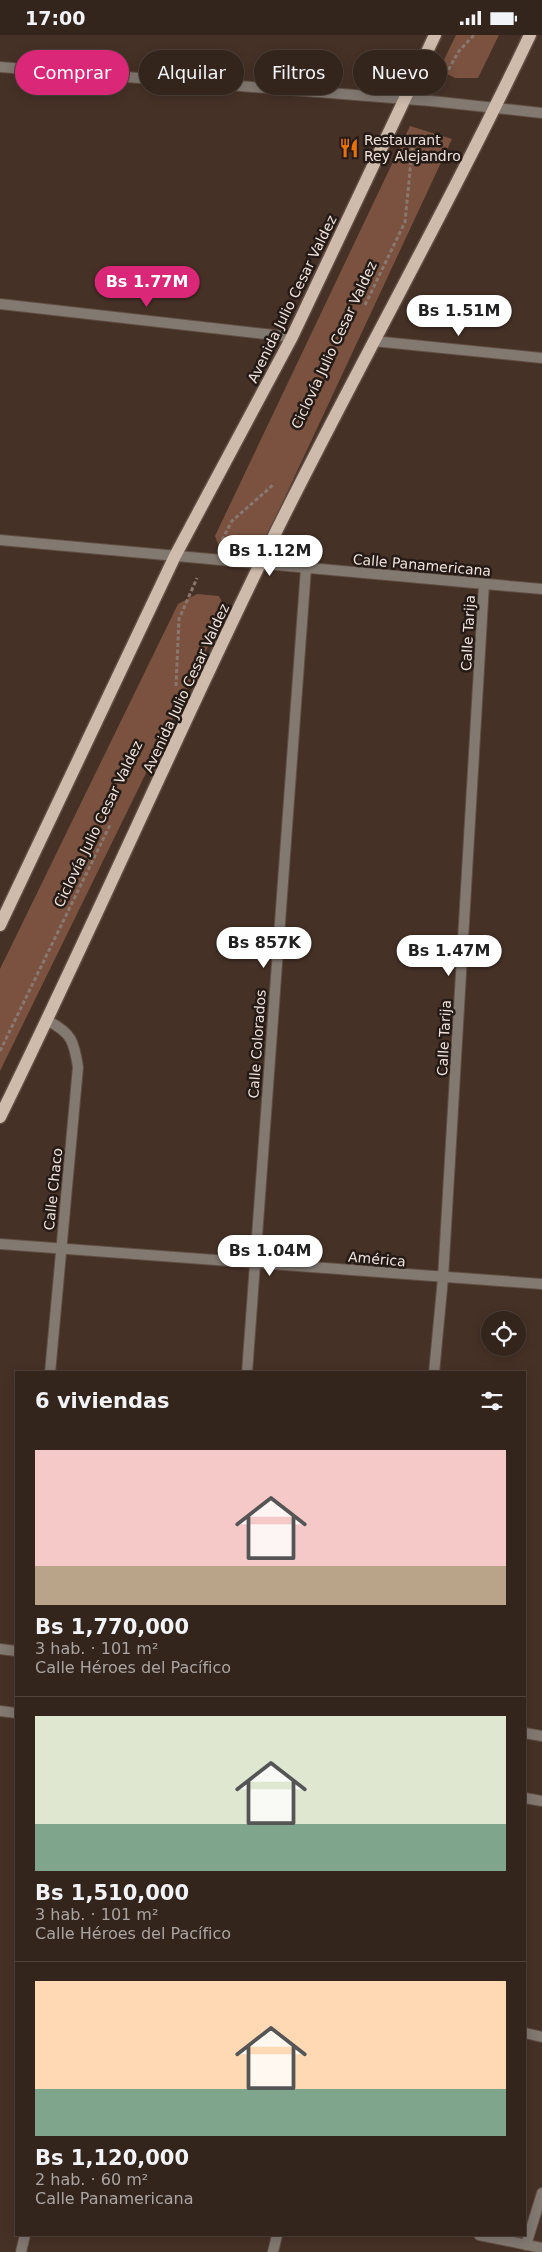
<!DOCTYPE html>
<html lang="es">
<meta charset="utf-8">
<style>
body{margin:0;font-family:"DejaVu Sans",sans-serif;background:#3c2d25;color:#f1f3f6;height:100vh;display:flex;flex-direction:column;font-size:19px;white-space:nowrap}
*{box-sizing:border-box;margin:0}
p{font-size:16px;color:#a9a5a3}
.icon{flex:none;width:28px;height:28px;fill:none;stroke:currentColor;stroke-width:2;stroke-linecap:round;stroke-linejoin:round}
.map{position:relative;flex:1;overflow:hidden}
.panel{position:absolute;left:15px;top:1336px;width:511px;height:865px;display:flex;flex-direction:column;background:#34251c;border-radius:0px;box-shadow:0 2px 12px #0003,0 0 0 1px #4e423b}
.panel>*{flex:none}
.banner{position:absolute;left:15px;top:15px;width:512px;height:45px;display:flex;gap:10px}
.tools{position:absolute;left:481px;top:1276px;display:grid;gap:10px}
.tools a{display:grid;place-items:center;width:45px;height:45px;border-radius:50%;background:#34251c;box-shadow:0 2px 12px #0003,0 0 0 1px #4e423b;font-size:25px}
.price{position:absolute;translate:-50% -42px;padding:0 11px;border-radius:18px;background:#fff;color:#222;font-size:16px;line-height:32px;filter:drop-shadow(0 1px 2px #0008)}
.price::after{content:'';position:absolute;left:50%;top:30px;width:15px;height:11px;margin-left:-8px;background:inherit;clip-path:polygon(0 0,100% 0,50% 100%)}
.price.selected{background:#db2777;color:#fff}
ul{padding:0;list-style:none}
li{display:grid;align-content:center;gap:10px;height:265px;padding:0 20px}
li+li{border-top:1px solid #4e423b}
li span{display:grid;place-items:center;height:155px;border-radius:0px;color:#555}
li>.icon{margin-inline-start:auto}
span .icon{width:90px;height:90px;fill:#fffc;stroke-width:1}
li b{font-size:21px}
h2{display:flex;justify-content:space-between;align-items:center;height:60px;padding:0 20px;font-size:21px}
.tag{padding:0 18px;border-radius:22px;background:#34251c;box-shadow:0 2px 12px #0003,0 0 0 1px #4e423b;font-size:18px;line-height:45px}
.tag.selected{background:#db2777;color:#fff}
.status{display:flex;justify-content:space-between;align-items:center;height:35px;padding:0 25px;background:#34251c;direction:ltr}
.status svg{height:14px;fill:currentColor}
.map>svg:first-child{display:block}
</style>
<div class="status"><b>17:00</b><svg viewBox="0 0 49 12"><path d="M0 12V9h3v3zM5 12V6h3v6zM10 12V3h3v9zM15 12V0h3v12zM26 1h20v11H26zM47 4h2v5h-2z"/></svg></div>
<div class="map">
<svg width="542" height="2217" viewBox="0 0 542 2217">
<rect width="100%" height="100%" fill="#463126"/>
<!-- green -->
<path fill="#7a523f" d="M456,0H499L478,43H455L439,35Z
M410,91L452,104L265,505L248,511H219L215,501Z
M197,559L219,561L226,575L0,1036V934L178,569Z"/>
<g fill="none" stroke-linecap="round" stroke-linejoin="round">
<defs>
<path id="minor" d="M0,32L431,66L542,78
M0,269L292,302
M373,306L542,323
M0,505L542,554
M48,986C72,998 74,1007 78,1032L50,1338
M0,1209L542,1249
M247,1338L306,533
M434,1338L443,1243L484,549
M525,1998L542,2002
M479,2200L542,2213
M526,2210L542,2158
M21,2217L25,2200
M273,2217L277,2200"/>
<path id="tertiary" d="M0,1614L16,1616
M0,1676L16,1678
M525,1698L542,1701
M525,1763L542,1766"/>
<path id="primary" d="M0,890L175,521L292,302L435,0
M0,1082C90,899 171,712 260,529C347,351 445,179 530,0"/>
</defs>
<!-- minor casing -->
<use href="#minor" stroke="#614d43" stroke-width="12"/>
<!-- tertiary casing -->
<use href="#tertiary" stroke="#614d43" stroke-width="12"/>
<!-- primary casing -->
<use href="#primary" stroke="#614d43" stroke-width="15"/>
<!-- path -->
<path stroke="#8a786f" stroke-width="3" stroke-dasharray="4 2.5" stroke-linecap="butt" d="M442,46L459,16L474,0
M365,270L405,187L413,105
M222,505L232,486L273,450
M176,651L179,584L197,543
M0,1016L110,790"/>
<!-- minor -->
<use href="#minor" stroke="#827971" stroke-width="10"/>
<!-- tertiary -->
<use href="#tertiary" stroke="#827971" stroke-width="10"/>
<!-- primary -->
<use href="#primary" stroke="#cebbab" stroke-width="12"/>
</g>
<!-- icons -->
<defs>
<symbol id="restaurant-bare" viewBox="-9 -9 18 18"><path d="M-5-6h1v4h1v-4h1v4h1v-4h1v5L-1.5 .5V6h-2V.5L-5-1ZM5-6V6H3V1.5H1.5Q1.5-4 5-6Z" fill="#e8710a" stroke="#251b16" stroke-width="2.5" paint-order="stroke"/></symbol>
</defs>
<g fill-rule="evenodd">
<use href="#restaurant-bare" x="335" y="99" width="28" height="28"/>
</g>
<g text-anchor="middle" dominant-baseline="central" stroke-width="5" stroke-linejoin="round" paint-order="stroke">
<!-- poi labels -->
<g font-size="14" fill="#f0e2db" stroke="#251b16" text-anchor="start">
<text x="364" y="105">Restaurant<tspan x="364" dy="16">Rey Alejandro</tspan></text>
</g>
<!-- street labels -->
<g font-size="14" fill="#f0e2db" stroke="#251b16">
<text transform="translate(292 264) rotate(-64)">Avenida Julio Cesar Valdez</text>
<text transform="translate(334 310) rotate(-65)">Ciclovía Julio Cesar Valdez</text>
<text transform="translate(422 530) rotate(5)">Calle Panamericana</text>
<text transform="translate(468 598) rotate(-87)">Calle Tarija</text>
<text transform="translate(186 653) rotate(-65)">Avenida Julio Cesar Valdez</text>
<text transform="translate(98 789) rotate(-64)">Ciclovía Julio Cesar Valdez</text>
<text transform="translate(444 1003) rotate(-87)">Calle Tarija</text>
<text transform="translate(257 1009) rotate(-86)">Calle Colorados</text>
<text transform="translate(53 1154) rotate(-84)">Calle Chaco</text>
<text transform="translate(377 1224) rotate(5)">América</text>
</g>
</g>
</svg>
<div class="tools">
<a><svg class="icon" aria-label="locate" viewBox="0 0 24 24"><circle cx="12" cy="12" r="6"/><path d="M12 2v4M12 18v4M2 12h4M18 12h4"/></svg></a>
</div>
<b class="price selected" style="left:147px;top:273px">Bs 1.77M</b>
<b class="price" style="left:459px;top:302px">Bs 1.51M</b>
<b class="price" style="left:270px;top:542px">Bs 1.12M</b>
<b class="price" style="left:264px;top:934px">Bs 857K</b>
<b class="price" style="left:449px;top:942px">Bs 1.47M</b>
<b class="price" style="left:270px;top:1242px">Bs 1.04M</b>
<div class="banner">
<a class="tag selected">Comprar</a>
<a class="tag">Alquilar</a>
<a class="tag">Filtros</a>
<a class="tag">Nuevo</a>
</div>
<section class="panel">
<h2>6 viviendas<svg class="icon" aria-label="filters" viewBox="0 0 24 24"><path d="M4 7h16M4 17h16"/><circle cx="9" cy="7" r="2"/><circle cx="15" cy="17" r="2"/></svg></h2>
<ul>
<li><span style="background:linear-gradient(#f6c9c9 75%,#b9a48a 0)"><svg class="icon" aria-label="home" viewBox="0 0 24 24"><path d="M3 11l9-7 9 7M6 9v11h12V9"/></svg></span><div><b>Bs 1,770,000</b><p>3 hab. · 101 m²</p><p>Calle Héroes del Pacífico</p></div></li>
<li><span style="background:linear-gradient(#dfe7d0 70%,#7fa58c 0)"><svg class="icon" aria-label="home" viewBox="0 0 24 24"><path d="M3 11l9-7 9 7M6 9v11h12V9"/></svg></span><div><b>Bs 1,510,000</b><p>3 hab. · 101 m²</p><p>Calle Héroes del Pacífico</p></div></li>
<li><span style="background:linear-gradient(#ffd9b3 70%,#7fa58c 0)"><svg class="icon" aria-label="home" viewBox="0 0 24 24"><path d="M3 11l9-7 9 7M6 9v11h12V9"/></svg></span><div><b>Bs 1,120,000</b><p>2 hab. · 60 m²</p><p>Calle Panamericana</p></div></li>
</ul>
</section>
</div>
